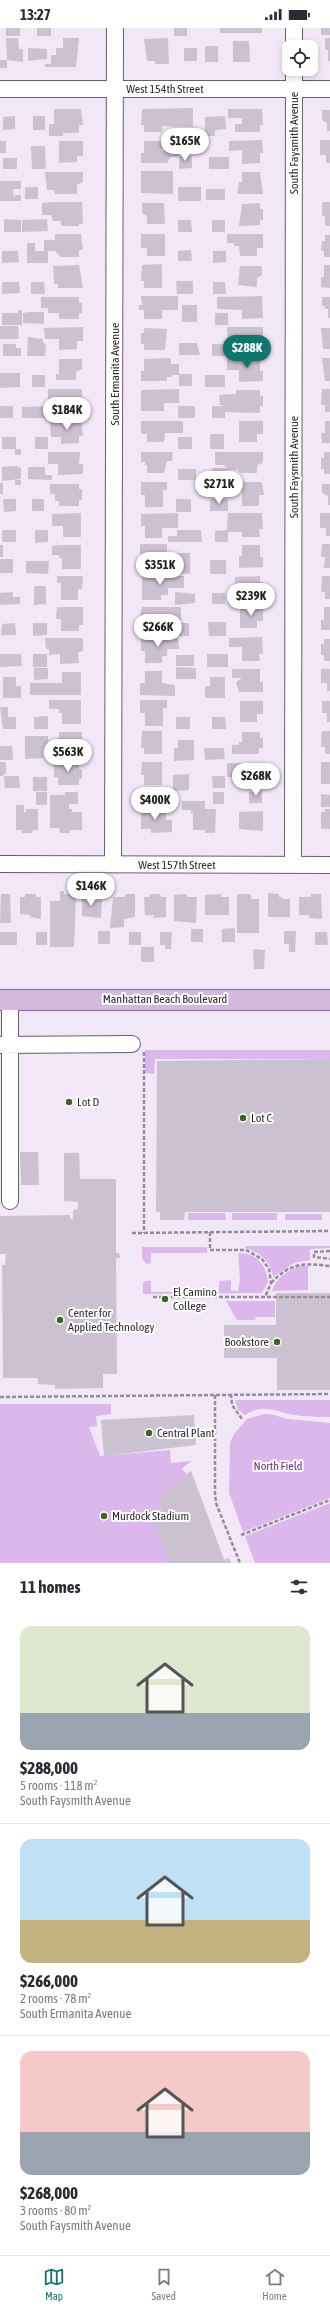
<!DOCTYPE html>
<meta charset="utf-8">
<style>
body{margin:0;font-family:"Asap Condensed",sans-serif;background:#f2f2f3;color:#2b2b33;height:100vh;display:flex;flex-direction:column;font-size:15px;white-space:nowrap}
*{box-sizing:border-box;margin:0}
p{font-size:13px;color:#7c7c81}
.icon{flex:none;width:22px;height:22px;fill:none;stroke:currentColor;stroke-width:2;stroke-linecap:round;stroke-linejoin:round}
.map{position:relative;height:1535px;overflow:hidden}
.sheet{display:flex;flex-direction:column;background:#fff;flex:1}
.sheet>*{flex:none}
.tools{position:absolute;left:282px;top:12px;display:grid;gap:8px}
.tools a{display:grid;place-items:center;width:36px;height:36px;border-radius:8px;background:#fff;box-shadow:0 2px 6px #0003;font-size:20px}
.price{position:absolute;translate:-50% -34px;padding:0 9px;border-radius:14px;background:#fff;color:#222;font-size:13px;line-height:26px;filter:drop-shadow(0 1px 2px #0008)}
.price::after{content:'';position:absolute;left:50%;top:24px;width:12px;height:9px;margin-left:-6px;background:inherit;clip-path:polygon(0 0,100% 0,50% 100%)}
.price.active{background:#0f766e;color:#fff}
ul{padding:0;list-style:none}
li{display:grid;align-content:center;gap:8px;height:212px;padding:0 20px}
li+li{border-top:1px solid #e1e1e2}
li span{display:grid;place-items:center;height:124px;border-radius:12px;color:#555}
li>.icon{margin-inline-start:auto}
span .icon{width:72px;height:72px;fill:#fffc;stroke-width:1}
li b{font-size:17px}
h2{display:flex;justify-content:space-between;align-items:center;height:48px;padding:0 20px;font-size:17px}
.status{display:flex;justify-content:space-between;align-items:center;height:28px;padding:0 20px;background:#fff;direction:ltr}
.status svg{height:11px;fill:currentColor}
.dock{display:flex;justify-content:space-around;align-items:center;height:56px;border-top:1px solid #e1e1e2;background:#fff;font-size:11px;color:#7c7c81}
.dock a{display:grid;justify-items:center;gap:2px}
.dock .active{color:#0f766e}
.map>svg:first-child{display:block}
</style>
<div class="status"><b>13:27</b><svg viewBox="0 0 49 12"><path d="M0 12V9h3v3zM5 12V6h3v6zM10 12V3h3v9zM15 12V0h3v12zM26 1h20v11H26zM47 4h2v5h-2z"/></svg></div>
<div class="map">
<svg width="330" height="1535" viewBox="0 0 330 1535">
<rect width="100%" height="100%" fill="#f2e7f7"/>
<!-- green -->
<path fill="#dcb7eb" d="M145,1022H330V1031H155L154,1046L145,1045Z
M188,1185H225L226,1192H188Z
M232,1185H277V1192H232Z
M285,1186H322V1192H285Z
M245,1218H330V1220L310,1221V1232L294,1235L273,1249C270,1232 261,1225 245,1220Z
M142,1219H207V1225H151V1235L147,1236L142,1231Z
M238,1225C257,1225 266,1236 268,1254L262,1265L143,1266V1255L145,1253H151V1264H219V1253L231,1252V1263H238L240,1251Z
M300,1238H308V1262L272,1263C276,1250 287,1243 300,1238Z
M226,1273H275V1289H256L255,1292H237Z
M235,1372H330V1389C317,1389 303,1389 290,1386C271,1382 264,1376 245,1387L238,1382Z
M0,1376H111V1386L96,1388L97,1398L89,1399L100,1428L170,1422L171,1435L191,1433L182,1441L187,1446L191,1443L224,1532L229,1530L231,1535H0Z
M264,1386H270L288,1391L330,1395V1470L243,1504L229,1465L230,1415L234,1406L247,1391Z
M330,1475V1535H255L245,1508Z"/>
<!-- building -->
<path fill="#ccc1d0" d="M6,0H20V8H6Z
M37,0H51V8H37Z
M174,0H187V8H174Z
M220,0H262V5H220Z
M321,0H330V7H321Z
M6,10H18L19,21H23V34L7,32V40H0V32H7Z
M63,10H79L76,39H45V36H51V27H56V20H63Z
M168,10L169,36H155V33H147L144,11Z
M325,10H330V33H328V22H325Z
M233,13H249L250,34H233Z
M205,18H218V34H205Z
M28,20L47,21V31L28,33Z
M184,20H197V33H184Z
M193,80V99L162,98V104H144V97H141L142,81Z
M54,81H81L83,97H79V105H63V108H49V96H54Z
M228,81H262L263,97H260V104H235V96H242V90H228Z
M322,82H330V103H327V95L322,92Z
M15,88V101L3,102V89Z
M33,88H45V102H33Z
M225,88L226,101L215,102V108H205V89Z
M262,112L263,125H260V135L242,136V122L229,123V113Z
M320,112H330V135H326V127H320Z
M0,113H6V125H0Z
M59,113H83V128H77V134L59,135Z
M144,113H162V123H164V116H178V129H171L167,135H141V125H144Z
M31,118H45L46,141H32Z
M179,128H192V140L179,141Z
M209,129H229V141H209Z
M3,130H17V141H3Z
M141,143H173V166L141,165Z
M45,144H83V154L77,157V166H55L54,162H47Z
M242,144H260L263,166H237L239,154H242Z
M0,153H21V161H13L14,170L15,167H21V173H0Z
M25,159H38V171H25Z
M178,159H201V173H178Z
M206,161H225V172H206Z
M51,174H82L83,196H79V198H61V193H53L51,187H42V175Z
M322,174H330V198H325V188H322Z
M142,175H164L165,196H147V188L142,185Z
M260,175V181H263V192H260V197L239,198L242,176Z
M4,191L21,192V204H4Z
M47,191L48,203L22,204V192Z
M178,192H191L192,204H178Z
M212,192H225V204H212Z
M55,206H81L83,222H79V229H61L55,223H48V235H27V215H35V223H44V212H55Z
M141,206H165V228H147V220H141Z
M227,206H263V220H257V228H240L239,218H234V215H227Z
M325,207H330V229H324V223H321L322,213H325Z
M191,222L192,233H178V223Z
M2,223H18L19,234L2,235Z
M213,223H226V234L213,235Z
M162,236V260H144V253H141L142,237Z
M79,237L83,260H58V256H54L53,238Z
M324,237H330V260L321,259V249H324Z
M240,238H262V247L257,250V259L238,257Z
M176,253H193V266H177Z
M2,254H19L20,265L2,266Z
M31,254H44L45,266H31Z
M213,254H225L226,266H213Z
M141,268H178V282H162V291H144V282H139V277H142Z
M262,268L263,290L242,291V282L217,281V269Z
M41,269H79V275H82V285H79V291H59V285H48V280H41Z
M322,269H330V290H328V281H325V278H322Z
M182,277H197V294H182Z
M18,282H22V297H2V285H18Z
M28,284H44V296L23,295V285Z
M215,285H228V297H215Z
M0,298H18L19,311H0Z
M83,299V313H77V321L59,322V311H45L44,300Z
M227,299H263V315H259V322H242V317H228Z
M144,300L167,301L165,322H144V316H141V305H144Z
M321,300H330V321H323Z
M28,309L43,311V315L46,316L45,328H27Z
M179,315H197L200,327H179Z
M3,316H16V320H21V328H3Z
M212,316H228V328H212Z
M171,330V336H179V347H172V349H167V353H141V343H144V331Z
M322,330H330V353H325Z
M59,331H82V341L76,344V352H56V346H59Z
M227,331H260V343H263V353L239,354V342H227Z
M0,345H20V359L0,360Z
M179,346H192V358H179Z
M32,347H45V359H32Z
M205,347H225V359H205Z
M48,361H82V374H79V385H61V381H47V390H22V379L48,378Z
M179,361V375H164V383H141V362Z
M322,361H330V384H325V377H321Z
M236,362H260V368H263V378H260V385L225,384V390H212V378H228L220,377L219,367L236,366Z
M0,378H13V390H0Z
M178,378H195V390H178Z
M50,392H81L83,408H79V415L61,416V409H51Z
M141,393H183V405H165L164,414H147V406H141Z
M239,393H263V406H257V414H239Z
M325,393H330V415H322L321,405H325Z
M210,406H224V421H210Z
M2,409H16V421H21V427H15V421H2Z
M35,409H48V421H35Z
M178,409H192V421H178Z
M48,424H80L79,436H83V446L58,447V436H48Z
M141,424H173L172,433H167L164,445H147V437H145V434H141Z
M215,424H263V435L257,437V445H240L238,442H226V453H213L212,440H226L224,437H215Z
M324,424H330V446H324V441H321V430H324Z
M16,438L21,440V451L2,453V439Z
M28,439H45V447H52V452L28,451Z
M178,441H196V452H178Z
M15,452H21V457H15Z
M141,454H167V462H163V479H145V467H141Z
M239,454H262L264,467H259V478H242V463H239Z
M0,455H3V466H0Z
M50,456H79V461H82V472H79V478H59V473H55V466H50Z
M322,456H330V477H328V468L322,465Z
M3,471H16V483L4,484Z
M32,471H44V483H32Z
M176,471H191V484H176Z
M210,471H228V483H210Z
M81,485V509H63V498H52V486Z
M178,485V500H162V510H145V498H141V486Z
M228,485H262L263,501H259L260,509H242V504H228V514H215V503L227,502Z
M320,485H330V508H326V500H320Z
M2,502H16V514H2Z
M35,502H48V514L35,515Z
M177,502H201L202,514H168V508H177Z
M140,516H167V524H163V542H145V530H140Z
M322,516H330V540H324L325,529H321Z
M0,517H3V529H0Z
M59,517H81V541H62V530H59V527H52V518Z
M242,517H260V529H263V539L239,540V528H242Z
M177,525H190V546L177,545Z
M0,531H13V545H0Z
M210,532H226V546H210Z
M26,533H49L48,546L26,545Z
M57,548H83L82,561H78V572H61V555H57Z
M142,548H184V560H168V567H161V572H142Z
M260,548V554H263V565H260V570L239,571L235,566V549Z
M322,548H330V571H325V564H321Z
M34,558H46V576L34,577Z
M13,564V569H20V576L0,577V565Z
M175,564L195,566V575L175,577Z
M212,565H225V576H212Z
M57,579H83V597H79V603H61V591H56Z
M142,579H181V592H172V597H164V591H161V603H143L140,588Z
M240,579H263V593H257V600H240Z
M324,579H330V602H321V592H324Z
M208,594H226V608H209Z
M15,595L16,607H1L2,596Z
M33,595H47V607L33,608Z
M175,595H189V608H175Z
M262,609L263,626H259L260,633H242V619H229V610Z
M45,610H83V623L78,624L79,635L60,636V626L49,627V621H46Z
M141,610H178L179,621H167V628H162V635H145V623H141Z
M324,611H330V633H324V627H321V616H324Z
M0,626H21L22,638L0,639Z
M33,626H47V639H33Z
M207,626H228V639H207Z
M176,627H194V638H176Z
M176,639L196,640V651H176Z
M34,640H48V651L34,652Z
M232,641H260V654H263V664H239L236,654L242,650H232Z
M321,641H330V663H327V655H321Z
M145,643H162V655L175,657V668L140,667V655H145Z
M62,644H81V667H30V655H62Z
M3,649H16V658H21V670H3Z
M210,649H225V670H205V658H210Z
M49,672H81V696H62V685H59V681H49Z
M140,672H167V680H163V698H145V685H140Z
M240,673H263V686H257V694H240Z
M322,673H330V694H327V685H322Z
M0,679H8V689H16V701H3Z
M48,688V701H34V689Z
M176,689H190V701H176Z
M212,689H225L226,701H212Z
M142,703H162V726H144V720H141Z
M322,703H330V726H325V719H321Z
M59,704H82V714L76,717V725L53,724V721H43V730L25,731V708H48V713H59Z
M242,704H260V710H263V720H259V726H232V717H239V714H242Z
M178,712H194V732L174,733V720H178Z
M0,718H12L13,732H0Z
M204,720H224L225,731L205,732Z
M0,734H6V746H3V748H0Z
M54,734L79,735V741H82V751H79V757H58V749H54Z
M142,734H162V757H144V747H141Z
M321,734H330V756H321Z
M227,735H262V745L257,748V756H240V749H227Z
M189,746V762L173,763V747Z
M4,748H19L20,760H5Z
M212,748H225V760H213Z
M33,749H47V763H33Z
M262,763V775H249V764Z
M36,764H47V777H36Z
M65,764H78V776H69V781H72V784H82V802H70V805H60L59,800H50V767H65Z
M213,764H224V776H213Z
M321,766L330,767V779H321Z
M141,767H154V778H141Z
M182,773H205V781H216L215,805H205V802H193V785H191V782H182Z
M16,777H24V784H26V781H38V802H33L32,805H22V802H16Z
M141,780H153V784H166V792H172V804L151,805V801H141Z
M325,781H330V801H321V784H325Z
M263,783V803L239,801V784Z
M60,863H64V866H76L74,919H50V873H60Z
M268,865L279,866V869H282V871H290V889H268Z
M1,866H10L11,895H0Z
M25,866H36V869H41V891L30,889V887L20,886V869H25Z
M82,866H91L95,872H102L101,890L82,888Z
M125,866H135V889L124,891V899L110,900L113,869H125Z
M150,866H160L161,869H166V889L154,890V887H145L144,869H150Z
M187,866V869H197L196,895L174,893V867Z
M221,866V869H229V887H205V867Z
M237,866H251V871H259V905H237Z
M311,866H321L322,891L309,890V887H299V869H311Z
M235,900V914H222V901Z
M191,901H203V914H191Z
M98,903H110V916H98Z
M284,903H296L295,924H289V916H284Z
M0,904H17V917H0Z
M36,904H47V917H36Z
M129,904H141V917H129Z
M160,904H172L171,921H165V917H160Z
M315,904H327L328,917H315Z
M141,919H154V934H141Z
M253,921L265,922L264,941H254Z
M330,1031V1184H185L184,1192H160V1184H156L157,1033Z
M20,1124H38L39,1157H21Z
M64,1125H79L80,1151H116V1225H119L120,1230H116L117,1346H103V1360L55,1361V1357L38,1356V1350H3L2,1237H5L6,1226H0V1188L70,1187V1191H73V1182L78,1181V1174L64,1173Z
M276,1265H330V1362H277V1330H224V1297H276Z
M194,1387L196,1417L104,1428L101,1392Z
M191,1443L224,1532L229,1530L231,1535H169L155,1497L166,1493L158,1470Z"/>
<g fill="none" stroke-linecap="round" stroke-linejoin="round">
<defs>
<path id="minor" d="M294,0V19
M0,61H330
M0,836L330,837
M113,836L115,0
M293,837L294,41
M0,1017L132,1016
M10,1173V972"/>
<path id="major" d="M0,972H330"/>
</defs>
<!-- minor casing -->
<use href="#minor" stroke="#675e6b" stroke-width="18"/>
<!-- major casing -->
<use href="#major" stroke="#876993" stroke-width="22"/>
<!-- path -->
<path stroke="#938b97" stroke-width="2.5" stroke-dasharray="4 2" stroke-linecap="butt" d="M144,1024V1205
M210,1204V1222H246L262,1231L269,1241L271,1255L265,1269
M132,1205L330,1203
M330,1223L314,1224V1229L330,1231
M271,1255C291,1234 304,1235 330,1238
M153,1269H330
M231,1366L232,1377L242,1391
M215,1367V1465L216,1475L240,1535
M0,1369L330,1366
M241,1507L330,1472"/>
<!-- minor -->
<use href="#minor" stroke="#fff" stroke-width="16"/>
<!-- major -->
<use href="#major" stroke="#d3b9de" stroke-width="20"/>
</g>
<!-- markers -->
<g fill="#3b6624" stroke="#fff" stroke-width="1.5">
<circle cx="69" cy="1074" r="4"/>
<circle cx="243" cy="1090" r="4"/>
<circle cx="165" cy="1271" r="4"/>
<circle cx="60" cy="1292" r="4"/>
<circle cx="277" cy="1314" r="4"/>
<circle cx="149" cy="1405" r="4"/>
<circle cx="104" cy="1488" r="4"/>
</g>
<g text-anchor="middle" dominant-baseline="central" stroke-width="4" stroke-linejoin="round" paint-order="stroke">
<!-- street labels -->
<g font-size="12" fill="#2f2b31" stroke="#fff">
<text x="165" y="61">West 154th Street</text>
<text transform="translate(294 115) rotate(-90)">South Faysmith Avenue</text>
<text transform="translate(115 346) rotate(-90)">South Ermanita Avenue</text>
<text transform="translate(294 439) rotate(-90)">South Faysmith Avenue</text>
<text x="177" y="837">West 157th Street</text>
<text x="165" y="971">Manhattan Beach Boulevard</text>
</g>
<!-- poi labels -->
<g font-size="12" fill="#2f2b31" stroke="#fff" text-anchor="start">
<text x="77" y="1074">Lot D</text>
<text x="251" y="1090">Lot C</text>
<text x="173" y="1264">El Camino<tspan x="173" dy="14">College</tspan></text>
<text x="68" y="1285">Center for<tspan x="68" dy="14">Applied Technology</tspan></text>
<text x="269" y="1314" text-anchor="end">Bookstore</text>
<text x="157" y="1405">Central Plant</text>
<text x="112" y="1488">Murdock Stadium</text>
</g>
<!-- park labels -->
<g font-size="12" fill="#6c3082" stroke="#fff">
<text x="278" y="1438">North Field</text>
</g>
</g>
</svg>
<div class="tools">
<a><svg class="icon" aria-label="locate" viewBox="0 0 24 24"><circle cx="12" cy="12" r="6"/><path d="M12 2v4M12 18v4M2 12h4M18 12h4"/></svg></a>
</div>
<b class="price" style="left:185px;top:134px">$165K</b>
<b class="price active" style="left:247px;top:341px">$288K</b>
<b class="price" style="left:67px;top:403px">$184K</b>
<b class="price" style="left:219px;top:477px">$271K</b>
<b class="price" style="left:160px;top:558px">$351K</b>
<b class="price" style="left:251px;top:589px">$239K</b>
<b class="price" style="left:158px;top:620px">$266K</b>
<b class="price" style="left:68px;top:745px">$563K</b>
<b class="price" style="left:256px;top:769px">$268K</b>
<b class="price" style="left:155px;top:793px">$400K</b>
<b class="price" style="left:91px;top:879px">$146K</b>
</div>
<section class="sheet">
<h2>11 homes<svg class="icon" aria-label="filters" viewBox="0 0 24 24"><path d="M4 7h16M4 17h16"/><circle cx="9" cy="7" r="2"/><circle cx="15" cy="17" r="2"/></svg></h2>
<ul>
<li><span style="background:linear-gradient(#dfe7d0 70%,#9aa5b1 0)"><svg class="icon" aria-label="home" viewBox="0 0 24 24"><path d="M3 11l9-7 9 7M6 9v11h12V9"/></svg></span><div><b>$288,000</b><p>5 rooms · 118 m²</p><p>South Faysmith Avenue</p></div></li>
<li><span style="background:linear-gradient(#bfe0f5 65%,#c2b280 0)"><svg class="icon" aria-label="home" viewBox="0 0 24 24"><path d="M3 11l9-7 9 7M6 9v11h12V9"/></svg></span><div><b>$266,000</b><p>2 rooms · 78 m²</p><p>South Ermanita Avenue</p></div></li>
<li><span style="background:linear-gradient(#f6c9c9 65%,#9aa5b1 0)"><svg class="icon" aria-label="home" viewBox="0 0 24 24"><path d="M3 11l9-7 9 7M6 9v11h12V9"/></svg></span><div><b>$268,000</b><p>3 rooms · 80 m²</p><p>South Faysmith Avenue</p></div></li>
</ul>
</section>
<nav class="dock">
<a class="active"><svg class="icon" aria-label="map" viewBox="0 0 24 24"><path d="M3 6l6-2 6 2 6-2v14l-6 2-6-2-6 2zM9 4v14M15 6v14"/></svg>Map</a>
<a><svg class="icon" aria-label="saved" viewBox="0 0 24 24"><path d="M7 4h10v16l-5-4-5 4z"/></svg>Saved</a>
<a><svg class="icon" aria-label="home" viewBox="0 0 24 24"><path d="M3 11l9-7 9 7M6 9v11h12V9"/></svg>Home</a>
</nav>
